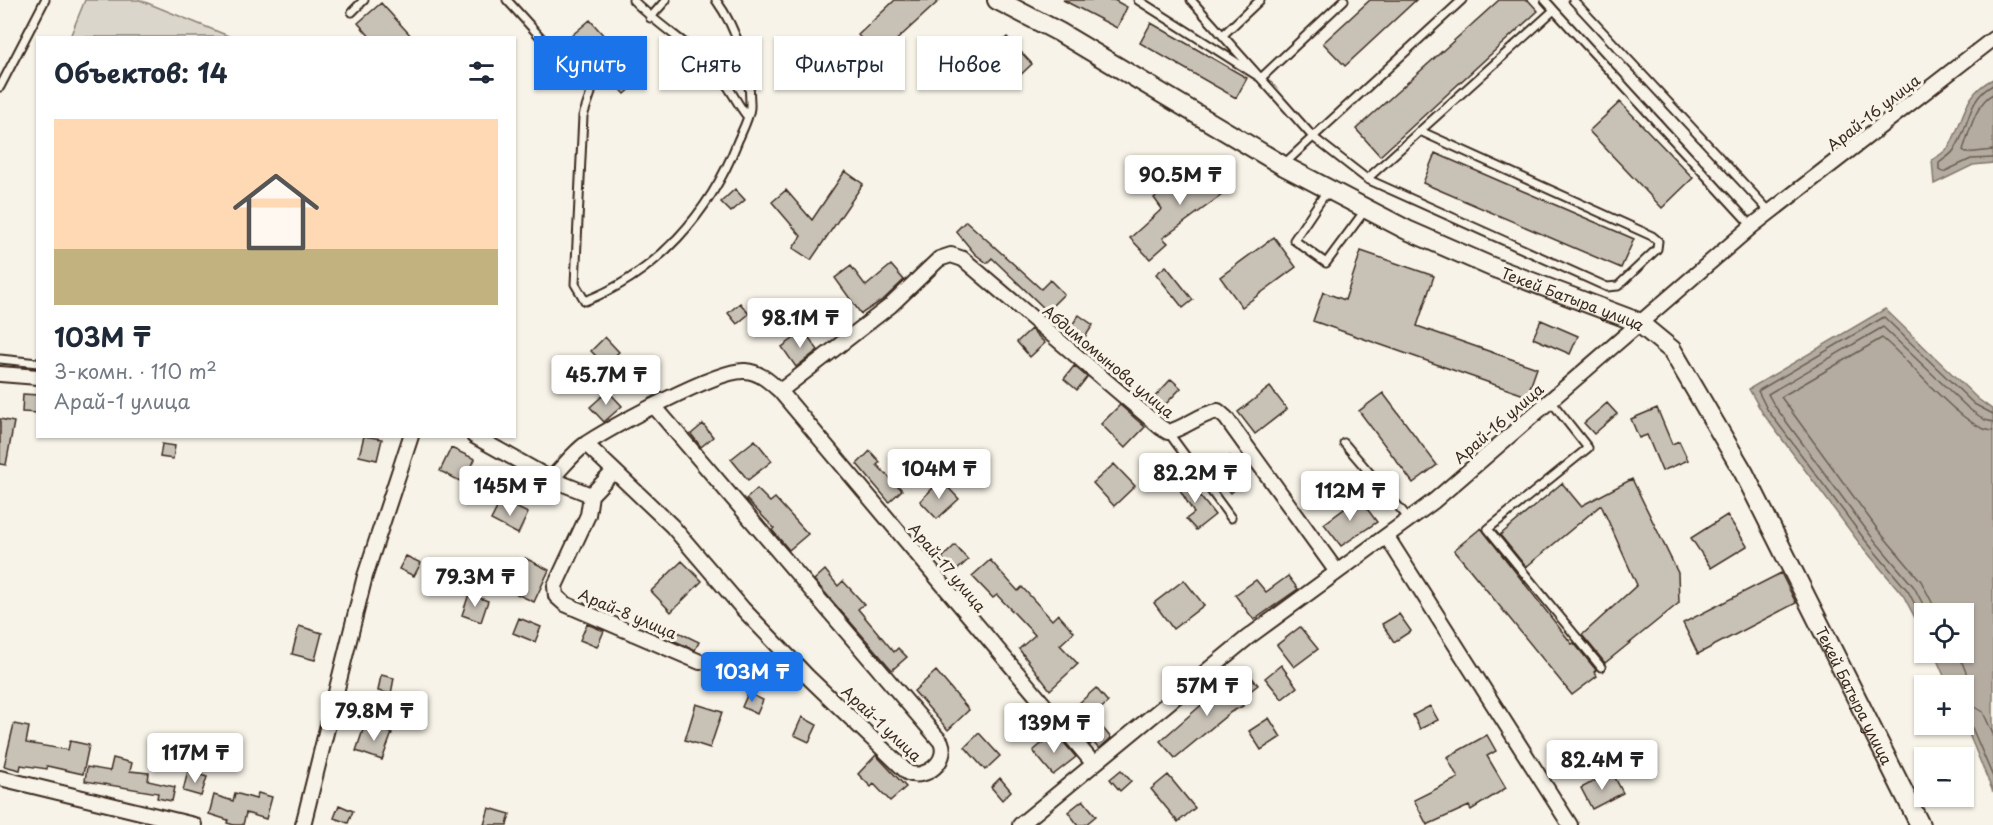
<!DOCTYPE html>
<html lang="ru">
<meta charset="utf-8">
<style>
body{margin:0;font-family:"Playpen Sans",sans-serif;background:#f2f2f3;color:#1f2937;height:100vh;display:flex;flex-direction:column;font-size:22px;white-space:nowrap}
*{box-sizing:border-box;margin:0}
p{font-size:20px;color:#747a83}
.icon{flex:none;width:33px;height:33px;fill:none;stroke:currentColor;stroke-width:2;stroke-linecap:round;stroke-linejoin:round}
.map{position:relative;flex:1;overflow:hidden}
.drawer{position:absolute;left:36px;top:36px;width:480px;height:402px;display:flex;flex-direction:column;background:#fff;border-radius:0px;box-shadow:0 2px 4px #0004}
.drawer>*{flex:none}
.guide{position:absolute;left:534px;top:36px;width:570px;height:54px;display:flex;gap:12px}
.tools{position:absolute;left:1914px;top:603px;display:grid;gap:12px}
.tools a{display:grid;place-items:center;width:60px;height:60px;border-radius:0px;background:#fff;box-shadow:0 2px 4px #0004;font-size:30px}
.price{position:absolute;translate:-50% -51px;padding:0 14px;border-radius:6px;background:#fff;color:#222;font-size:20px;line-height:39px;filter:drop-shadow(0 2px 3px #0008)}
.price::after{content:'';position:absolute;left:50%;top:36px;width:18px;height:14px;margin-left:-9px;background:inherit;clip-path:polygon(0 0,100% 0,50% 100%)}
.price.on{background:#1a73e8;color:#fff}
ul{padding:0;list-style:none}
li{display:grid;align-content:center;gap:12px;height:318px;padding:0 18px}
li span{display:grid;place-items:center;height:186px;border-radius:0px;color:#555}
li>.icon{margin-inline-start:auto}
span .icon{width:108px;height:108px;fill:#fffc;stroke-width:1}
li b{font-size:26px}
h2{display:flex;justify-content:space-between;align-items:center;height:72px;padding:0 18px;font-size:26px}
.pill{padding:0 21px;border-radius:0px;background:#fff;box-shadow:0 2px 4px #0004;font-size:21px;line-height:54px}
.pill.on{background:#1a73e8;color:#fff}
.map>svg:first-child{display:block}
</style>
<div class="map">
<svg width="1993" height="825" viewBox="0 0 1993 825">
<rect width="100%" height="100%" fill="#f7f3e8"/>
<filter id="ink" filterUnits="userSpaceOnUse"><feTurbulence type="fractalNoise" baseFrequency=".0167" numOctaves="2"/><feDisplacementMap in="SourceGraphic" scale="12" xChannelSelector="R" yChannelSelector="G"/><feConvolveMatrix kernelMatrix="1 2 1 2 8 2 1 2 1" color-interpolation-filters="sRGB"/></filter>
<g filter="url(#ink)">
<!-- green -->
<path fill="#dbd6cb" stroke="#8b8074" stroke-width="1.5" d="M85,0H140L231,37H70Z"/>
<!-- water -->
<path fill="#b4aca0" stroke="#84786c" stroke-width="1.5" d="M1993,79V163L1973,165L1934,184L1932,160C1938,156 1947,151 1950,145C1965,118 1963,94 1993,79Z
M1885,309L1978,399L1993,410V792L1964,722V686L1948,685L1934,653L1964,652V614H1924V635L1903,595L1860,544L1762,412L1749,389Z"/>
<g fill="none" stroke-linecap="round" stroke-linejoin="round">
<!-- shore -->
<path stroke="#6b5e52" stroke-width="1.5" d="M1993,85C1966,99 1970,129 1954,150C1951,155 1944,159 1939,163V170L1943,172L1971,159L1993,158
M1993,94C1976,102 1969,133 1963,150L1966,153L1993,150
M1928,614L1914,587L1871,536L1774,405L1768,394L1883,327L1969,409L1985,420L1993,422
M1938,614L1921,581L1878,530L1781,397L1882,338C1908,358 1963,430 1993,431
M1924,622L1908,591L1865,540L1767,409L1758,391L1884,317L1974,404L1993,414
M1958,652L1969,680L1965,701L1983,712L1993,734
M1964,719L1970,723L1993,777"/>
</g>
<!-- building -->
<path fill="#c8c1b6" stroke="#3b2a1e" stroke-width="1.5" d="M895,0H940L878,57L858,35Z
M1063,0H1114L1127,7L1117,28Z
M1370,0H1416L1345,66L1323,43Z
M1499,0H1528L1538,11L1380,156L1356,129Z
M381,3L413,38H371L358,23Z
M590,20L642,79L625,94L571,36Z
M1151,23L1247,78L1236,98L1140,43Z
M1007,37L1032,64L1010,85L985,57Z
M1620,102L1693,178L1662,208L1589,131Z
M1435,153L1634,239L1621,268L1423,183Z
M1208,159L1230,189L1163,238L1168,243L1150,259L1130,238L1162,209L1154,198Z
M845,171L863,184L811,260L793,248L801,236L772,202L786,190L812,220Z
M735,189L745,200L731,212L721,202Z
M966,221L1041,289L1050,280L1064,294L1047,311L992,258L987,263L975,254L956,231Z
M1274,237L1296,267L1242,307L1220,277Z
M1361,251L1434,276L1417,326L1537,368L1527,396L1313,321L1323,292L1345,300Z
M891,265L904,280L884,299L861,314L835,278L851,266L866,286Z
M1166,266L1193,300L1183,308L1156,274Z
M740,303L749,314L737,324L728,313Z
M1079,315L1093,325L1083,340L1069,329Z
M1541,320L1578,336L1570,354L1533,338Z
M1031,329L1045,343L1030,357L1017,342Z
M804,331L818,350L796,367L782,347Z
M605,337L619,352L605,365L591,351Z
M1074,366L1087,377L1077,390L1064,379Z
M1171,379L1181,388L1162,408L1152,400Z
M1270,387L1287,409L1255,434L1238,412Z
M608,391L622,406L604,422L590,407Z
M1383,393L1437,465L1413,483L1359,411Z
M23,394L38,395V413L22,412Z
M1607,403L1617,414L1594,434L1584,423Z
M1120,405L1145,427L1125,448L1101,424Z
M1657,408L1672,444L1679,441L1688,460L1662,471L1647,435L1639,438L1631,419Z
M0,419L14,422L6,465L0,464Z
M703,424L713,437L701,447L691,434Z
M364,436L382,439L377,460L359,456Z
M755,440L772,461L748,480L731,459Z
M162,444L175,446L173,459L160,457Z
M451,448L475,459L464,483L440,471Z
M870,451L880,462L877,465L902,490L889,502L857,464Z
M1230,456L1248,477L1231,493L1213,472Z
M1114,464L1135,486L1114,506L1093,483Z
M1191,477L1201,494L1199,495L1215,515L1196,530L1186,519L1194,513L1177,485Z
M1632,479L1678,573L1679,603L1605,663L1582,635L1637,585L1601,505L1526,567L1500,535L1562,483L1581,506Z
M941,480L959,499L937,519L920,501Z
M757,489L770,502L775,498L808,534L789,550L772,530L774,528L746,499Z
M1359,498L1377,522L1341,546L1324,524Z
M501,500L528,513L518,534L491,520Z
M1727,515L1747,546L1711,568L1691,538Z
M1481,528L1572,644L1574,643L1596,670L1594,672L1597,676L1572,695L1454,550Z
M955,545L968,560L955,572L942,558Z
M406,556L421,563L414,576L399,569Z
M525,558L549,570L534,602L510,591Z
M990,560L1018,591L1022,587L1052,620L1058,614L1074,632L1060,645L1078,664L1050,690L1019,649L1035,635L997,595L993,598L972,576Z
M682,561L702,581L671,612L651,591Z
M825,570L838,586L843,581L864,604L858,609L894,652L898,648L907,657L892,670L814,580Z
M1781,573L1796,603L1698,654L1683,623Z
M1288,576L1298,589L1254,620L1235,595L1256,580L1266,592Z
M1184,580L1204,605L1173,629L1154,603Z
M469,594L488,601L481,622L462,615Z
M1399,614L1411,631L1394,642L1382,624Z
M519,618L541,627L535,642L513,633Z
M587,624L604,631L597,647L580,640Z
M299,626L322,633L315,660L292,654Z
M1300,627L1318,649L1294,667L1277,645Z
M674,630L699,642L695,650L670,639Z
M1281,665L1297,687L1282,699L1265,678Z
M936,671L969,710L948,730L914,691Z
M1249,674L1258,685L1239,700L1243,706L1231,712L1175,758L1160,741L1199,707L1228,686L1230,689Z
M381,675L394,678L391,694L378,691Z
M1096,688L1108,702L1093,716L1111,738L1099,749L1093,742L1090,745L1069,721L1073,718L1068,713Z
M748,693L763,700L757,714L742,707Z
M696,704L722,712L710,748L685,740Z
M1430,706L1438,720L1420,729L1413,715Z
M802,717L817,725L809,742L794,735Z
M1269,718L1281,737L1261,750L1249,731Z
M14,724L29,727L26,743L68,750L70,741L89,745L83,774L47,766V769L21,765L20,770L4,766Z
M365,724L392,733L382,760L356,751Z
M1055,732L1076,757L1053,775L1033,751Z
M979,733L1000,756L985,770L965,747Z
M1487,735L1496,751L1487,756L1506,788L1471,810L1469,806L1427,825L1414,800L1458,778L1447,757Z
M876,755L906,787L890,801L874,784L871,787L858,774Z
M113,758L132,763L130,771L149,773L148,781L175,787L172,801L157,798L158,793L85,781L87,767L110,771Z
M1121,770L1131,781L1120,791L1110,779Z
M188,771L207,777L201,796L183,791Z
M1612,772L1623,793L1592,809L1581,788Z
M1168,775L1195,808L1178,822L1151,789Z
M1000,778L1011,791L1002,800L991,787Z
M235,793L256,799L258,793L272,797L266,819L246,813L243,825H234L227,823L228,820L209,814L214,795L233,801Z
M1083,800L1096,816L1085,825H1078L1068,812Z
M339,805L353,811L348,823L334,818Z
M489,808L510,814L507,825H484Z"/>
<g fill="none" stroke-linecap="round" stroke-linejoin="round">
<defs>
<path id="service" d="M507,0L591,93L583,116L575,284L585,301C656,274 710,213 737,143C741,133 749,119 750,108C751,72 737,29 716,0
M633,0C660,28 696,47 721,77C731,89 737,104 747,116
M1138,0L1261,78L1344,0
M1191,0L1313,137L1284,164
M1573,0L1771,213
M1554,10L1752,226
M352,12L364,0
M650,18L666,0
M1223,35L1260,0
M0,87L45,0
M1420,131L1554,10L1545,0
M1367,179L1420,131L1652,236L1658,241L1657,249L1618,286L1607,287L1367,179L1313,137L1462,0
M1327,191L1294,240L1326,263L1366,209
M0,359L38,363
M1550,400L1588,448L1488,529L1601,667
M1168,432L1231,518
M1344,443L1410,520"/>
<path id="minor" d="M0,374L38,377
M780,391L890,306L939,259L951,255L963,259L1160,427L1168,432C1186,428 1199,414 1218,411L1226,418L1337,572
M474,436L551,479L591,495
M586,444L672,526L743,609L807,676L908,773C926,780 949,761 941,742L654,406
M551,479C563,467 574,452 587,443C614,426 717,369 745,371C760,372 770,382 780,391L1093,763
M591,495L588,515L555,586L556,596L565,604L700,662
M591,495L614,471
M1387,537L1570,825
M0,778L194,825
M303,825L365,576L411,436
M1020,825L1247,638L1434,501L1752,226L1993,39"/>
<g id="tertiary">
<path id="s1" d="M997,0L1059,32L1282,165L1407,230L1492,267L1638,322L1672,350L1744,473L1920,825"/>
</g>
</defs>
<!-- service casing -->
<use href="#service" stroke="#3b2a1e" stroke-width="11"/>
<!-- minor casing -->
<use href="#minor" stroke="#3b2a1e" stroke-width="18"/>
<!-- tertiary casing -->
<use href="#tertiary" stroke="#3b2a1e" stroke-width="22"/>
<!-- service -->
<use href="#service" stroke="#f7f3e8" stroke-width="7"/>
<!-- minor -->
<use href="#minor" stroke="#f7f3e8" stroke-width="14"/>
<!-- tertiary -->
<use href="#tertiary" stroke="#f7f3e8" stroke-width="18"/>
</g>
</g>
<g text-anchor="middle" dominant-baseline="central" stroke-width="6" stroke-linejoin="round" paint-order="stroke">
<!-- street labels -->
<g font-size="15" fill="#3b2a1e" stroke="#f7f3e8">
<text transform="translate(1873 112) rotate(-38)">Арай-16 улица</text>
<text stroke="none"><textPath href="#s1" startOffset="650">Текей Батыра улица</textPath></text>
<text transform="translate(1109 361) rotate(40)">Абдимомынова улица</text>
<text transform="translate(1498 423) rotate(-41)">Арай-16 улица</text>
<text transform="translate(948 567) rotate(50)">Арай-17 улица</text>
<text transform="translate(628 613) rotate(23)">Арай-8 улица</text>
<text stroke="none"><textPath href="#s1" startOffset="1154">Текей Батыра улица</textPath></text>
<text transform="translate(882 723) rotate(43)">Арай-1 улица</text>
</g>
</g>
</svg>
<div class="tools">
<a><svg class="icon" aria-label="locate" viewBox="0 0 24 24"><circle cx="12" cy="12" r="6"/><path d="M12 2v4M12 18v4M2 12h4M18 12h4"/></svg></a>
<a>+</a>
<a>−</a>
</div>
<b class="price" style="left:1180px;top:206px">90.5M ₸</b>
<b class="price" style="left:800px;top:349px">98.1M ₸</b>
<b class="price" style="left:606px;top:406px">45.7M ₸</b>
<b class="price" style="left:939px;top:500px">104M ₸</b>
<b class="price" style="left:1195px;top:504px">82.2M ₸</b>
<b class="price" style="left:510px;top:517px">145M ₸</b>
<b class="price" style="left:1350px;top:522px">112M ₸</b>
<b class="price" style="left:475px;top:608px">79.3M ₸</b>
<b class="price on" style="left:752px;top:703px">103M ₸</b>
<b class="price" style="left:1207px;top:717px">57M ₸</b>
<b class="price" style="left:374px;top:742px">79.8M ₸</b>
<b class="price" style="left:1054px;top:754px">139M ₸</b>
<b class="price" style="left:195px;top:784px">117M ₸</b>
<b class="price" style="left:1602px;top:791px">82.4M ₸</b>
<div class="guide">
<a class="pill on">Купить</a>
<a class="pill">Снять</a>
<a class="pill">Фильтры</a>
<a class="pill">Новое</a>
</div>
<section class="drawer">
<h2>Объектов: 14<svg class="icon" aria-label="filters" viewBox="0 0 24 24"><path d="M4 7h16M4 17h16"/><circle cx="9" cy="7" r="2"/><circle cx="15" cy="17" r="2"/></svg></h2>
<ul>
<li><span style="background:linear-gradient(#ffd9b3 70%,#c2b280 0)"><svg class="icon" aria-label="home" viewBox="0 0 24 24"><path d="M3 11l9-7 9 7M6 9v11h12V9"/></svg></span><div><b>103M ₸</b><p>3-комн. · 110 m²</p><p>Арай-1 улица</p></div></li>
</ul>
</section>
</div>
